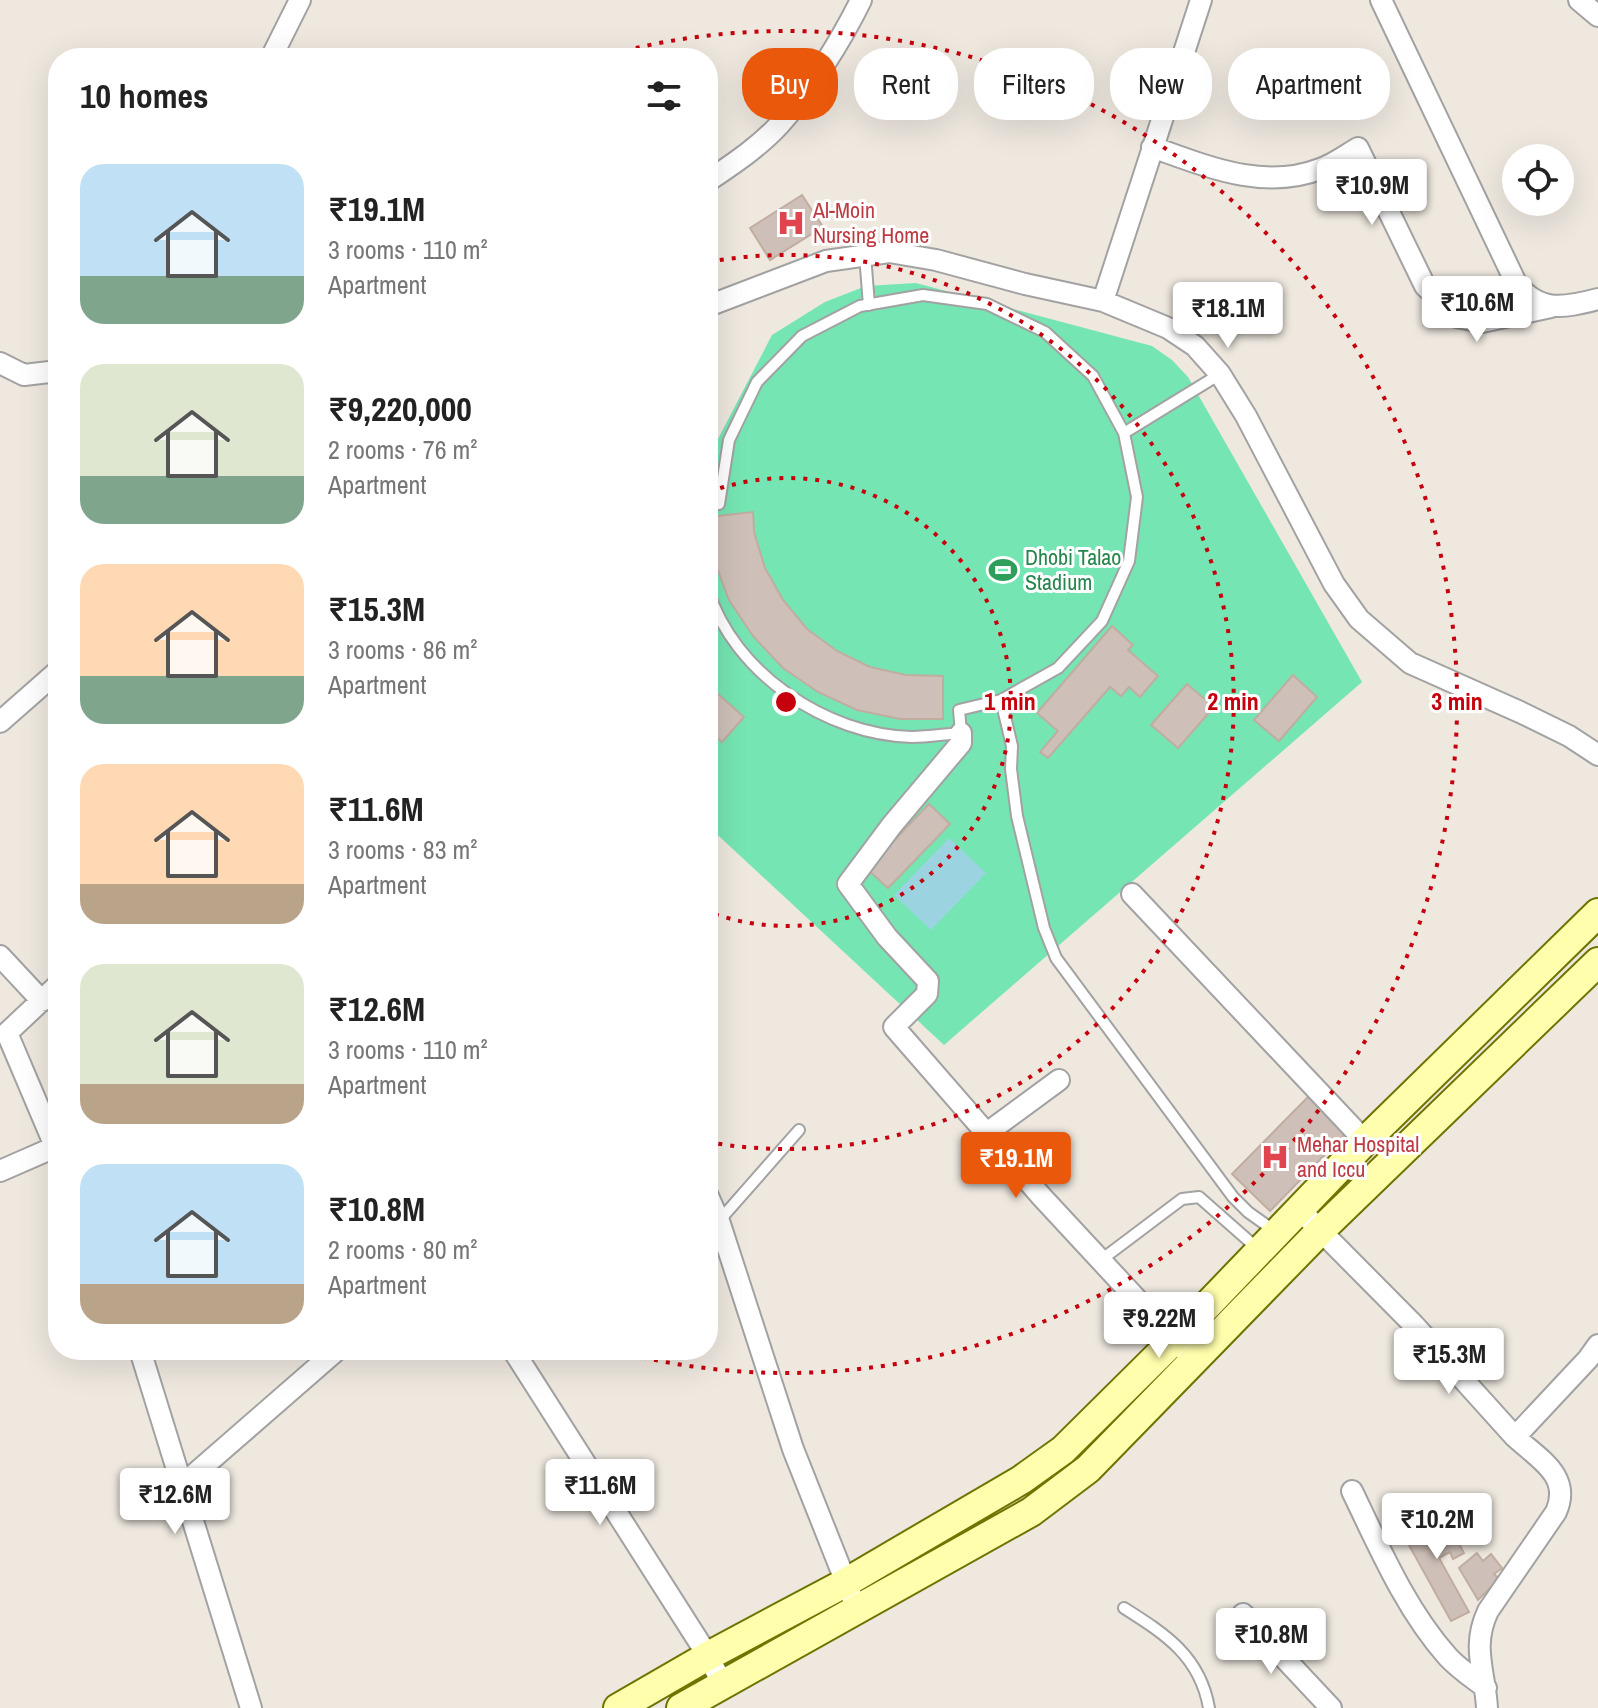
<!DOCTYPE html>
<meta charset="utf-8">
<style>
body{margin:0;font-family:"Archivo Narrow",sans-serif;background:#f2f2f2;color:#222;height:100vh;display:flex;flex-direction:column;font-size:30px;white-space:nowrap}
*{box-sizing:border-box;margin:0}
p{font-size:26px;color:#767676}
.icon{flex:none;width:44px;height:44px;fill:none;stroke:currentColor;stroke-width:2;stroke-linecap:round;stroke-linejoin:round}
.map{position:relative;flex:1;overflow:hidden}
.side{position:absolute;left:48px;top:48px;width:670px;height:1312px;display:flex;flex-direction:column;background:#fff;border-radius:32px;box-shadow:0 8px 32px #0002}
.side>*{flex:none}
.banner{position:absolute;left:742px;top:48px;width:736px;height:72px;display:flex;gap:16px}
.buttons{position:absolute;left:1502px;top:144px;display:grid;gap:16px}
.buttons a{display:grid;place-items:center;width:72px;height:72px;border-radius:50%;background:#fff;box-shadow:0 8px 32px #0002;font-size:40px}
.price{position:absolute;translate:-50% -68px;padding:0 18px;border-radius:8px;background:#fff;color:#222;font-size:26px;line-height:52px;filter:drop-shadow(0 2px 4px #0008)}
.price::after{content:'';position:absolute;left:50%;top:48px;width:24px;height:18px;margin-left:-12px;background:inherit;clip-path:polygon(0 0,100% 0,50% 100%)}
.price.active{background:#ea580c;color:#fff}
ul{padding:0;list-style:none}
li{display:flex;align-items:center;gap:24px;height:200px;padding:0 32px}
li span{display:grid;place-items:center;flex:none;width:224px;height:160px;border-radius:24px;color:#555}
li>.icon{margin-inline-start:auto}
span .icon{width:96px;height:96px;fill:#fffc;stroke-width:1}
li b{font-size:34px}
h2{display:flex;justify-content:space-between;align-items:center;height:96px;padding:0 32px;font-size:34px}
.pill{padding:0 28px;border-radius:32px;background:#fff;box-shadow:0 8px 32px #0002;font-size:28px;line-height:72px}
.pill.active{background:#ea580c;color:#fff}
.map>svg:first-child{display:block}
</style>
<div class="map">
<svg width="1598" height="1708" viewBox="0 0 1598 1708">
<rect width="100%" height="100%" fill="#eee8df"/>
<!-- pitch -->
<path fill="#75e5b3" d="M916,283L1152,346L1172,360L1188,377L1362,682L944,1045L708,826V458L772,335L825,302L866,286Z"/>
<!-- water -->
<path fill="#9bd4e0" d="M949,838L986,873L931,930L894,895Z"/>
<!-- building -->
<path fill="#cec0b8" stroke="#c0ada0" stroke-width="2" d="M802,195L823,227L770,260L750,228Z
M753,512L754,532L765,568L783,600L807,629L837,651L870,667L906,675L943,676V719H900L857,710L818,692L783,668L753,636L729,600L714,560L708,525V517Z
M1112,626L1133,645L1128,650L1158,676L1140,697L1129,687L1121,696L1110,687L1048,758L1040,752L1058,731L1037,713Z
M1293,675L1317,697L1279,741L1254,720Z
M1187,684L1214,707L1178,748L1151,725Z
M708,685L744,717L722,742L708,730Z
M929,804L950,824L888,888L867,869Z
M1309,1096L1346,1133L1270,1211L1232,1174Z
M1439,1516L1444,1525L1448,1523L1464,1553L1453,1559L1450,1552L1439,1558L1469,1612L1451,1621L1400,1529L1416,1520L1423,1533L1429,1530L1425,1524Z
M1477,1553L1483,1561L1491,1554L1502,1568L1494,1574L1499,1579L1478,1600L1459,1568Z"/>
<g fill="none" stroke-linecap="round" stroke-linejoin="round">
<defs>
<path id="lane" d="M865,255L869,305
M1124,433L1220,374
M708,503L719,504L729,440L757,382L802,336L860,306L923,295L987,304L1045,332L1093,376L1124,433L1137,497L1129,561L1102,621L1058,668L1001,700L959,710L961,733C945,734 928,737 912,737C826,735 734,673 708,590
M1001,700L1012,746L1011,769L1017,816L1044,928L1056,958L1233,1197L1248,1212L1276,1232
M719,1221L799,1130
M1101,1260L1182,1199L1199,1197L1258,1249
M1124,1608C1165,1634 1200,1656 1209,1708"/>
<path id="street" d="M1381,0L1516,283C1539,313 1564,308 1598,299
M1579,0L1598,16
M271,58L300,0
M1152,147C1206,166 1263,191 1320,169C1333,165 1346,155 1358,148L1425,286L1457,317L1482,322L1551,307
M708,181C733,164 759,147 780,124C809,92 842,39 861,0
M1103,301L1201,0
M708,306L826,261L889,252L936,260L1025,284L1103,301L1168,328L1195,346L1220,374L1246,416L1334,584L1359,619L1410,663L1520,712L1569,736L1598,755
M0,363L24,375L58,371
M0,722L58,671
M961,733V743L892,825L848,884L887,937L928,981L927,994L894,1027L1041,1196L1182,1348
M1132,894L1365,1141
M0,956L42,1001
M58,985L7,1033L58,1153
M987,1133L1059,1080
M0,1171L55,1147
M708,1196L719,1221L793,1449L851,1595
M1299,1209L1414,1325L1515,1437L1588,1359L1598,1345
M140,1350L251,1708
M513,1350L708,1656L723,1685
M182,1485L337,1350
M1352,1491C1379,1547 1406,1610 1448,1657C1459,1669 1473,1678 1486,1688
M1243,1614L1331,1708
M1487,1708C1485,1671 1471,1647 1488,1611L1556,1512C1572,1476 1539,1459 1515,1437"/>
<path id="secondary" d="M618,1708L708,1656L845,1583L1021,1480L1063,1450L1174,1340L1365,1141L1598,913
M681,1708L1031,1512L1088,1469L1321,1230L1598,962"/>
</defs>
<!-- lane casing -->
<use href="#lane" stroke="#a2a2a2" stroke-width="14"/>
<!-- street casing -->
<use href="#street" stroke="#a2a2a2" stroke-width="24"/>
<!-- secondary casing -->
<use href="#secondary" stroke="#6e7400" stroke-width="32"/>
<!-- lane -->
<use href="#lane" stroke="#fff" stroke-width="10"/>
<!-- street -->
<use href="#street" stroke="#fff" stroke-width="20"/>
<!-- secondary -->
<use href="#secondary" stroke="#fffeac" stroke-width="28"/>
</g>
<!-- distance rings -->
<g fill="none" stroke="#c6000c" stroke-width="4" stroke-dasharray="4 8">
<path d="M709 492A224 224 0 1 1 709 912"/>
<path d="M708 262A447 447 0 1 1 708 1142"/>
<path d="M601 57A671 671 0 1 1 612 1350"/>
</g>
<!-- icons -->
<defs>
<symbol id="hospital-bare" viewBox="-9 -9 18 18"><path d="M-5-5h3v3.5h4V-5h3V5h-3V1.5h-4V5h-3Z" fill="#e0444e" stroke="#fff" stroke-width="2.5" paint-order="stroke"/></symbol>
<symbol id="stadium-bare" viewBox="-9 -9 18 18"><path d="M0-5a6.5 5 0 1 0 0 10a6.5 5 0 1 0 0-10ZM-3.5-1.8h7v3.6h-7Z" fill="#2e9e5b" stroke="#fff" stroke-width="2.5" paint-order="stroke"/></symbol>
</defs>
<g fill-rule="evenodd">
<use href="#hospital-bare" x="771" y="203" width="40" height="40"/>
<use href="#stadium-bare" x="983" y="550" width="40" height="40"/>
<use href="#hospital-bare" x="1255" y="1137" width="40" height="40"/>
</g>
<g text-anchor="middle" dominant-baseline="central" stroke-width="6" stroke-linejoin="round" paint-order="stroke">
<!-- health labels -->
<g font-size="22" fill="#be3a42" stroke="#fff" text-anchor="start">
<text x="813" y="210">Al-Moin<tspan x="813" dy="25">Nursing Home</tspan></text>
<text x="1297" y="1144">Mehar Hospital<tspan x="1297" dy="25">and Iccu</tspan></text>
</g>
<!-- leisure labels -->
<g font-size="22" fill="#27864d" stroke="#fff" text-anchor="start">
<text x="1025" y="557">Dhobi Talao<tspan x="1025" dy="25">Stadium</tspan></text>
</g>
</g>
<circle cx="786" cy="702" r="12" fill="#c6000c" stroke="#fff" stroke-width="4"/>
<g font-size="24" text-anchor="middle" font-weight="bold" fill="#c6000c" stroke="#fff" stroke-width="6" stroke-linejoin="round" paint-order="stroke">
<text x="1010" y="710">1 min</text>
<text x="1233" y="710">2 min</text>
<text x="1457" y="710">3 min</text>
</g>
</svg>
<div class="buttons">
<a><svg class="icon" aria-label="locate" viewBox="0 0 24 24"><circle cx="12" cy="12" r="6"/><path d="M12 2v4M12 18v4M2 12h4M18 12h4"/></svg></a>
</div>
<b class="price" style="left:1372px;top:227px">₹10.9M</b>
<b class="price" style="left:1477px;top:344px">₹10.6M</b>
<b class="price" style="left:1228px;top:350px">₹18.1M</b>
<b class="price active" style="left:1016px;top:1200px">₹19.1M</b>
<b class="price" style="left:1159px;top:1360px">₹9.22M</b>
<b class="price" style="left:1449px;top:1396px">₹15.3M</b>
<b class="price" style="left:600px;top:1527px">₹11.6M</b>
<b class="price" style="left:175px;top:1536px">₹12.6M</b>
<b class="price" style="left:1437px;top:1561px">₹10.2M</b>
<b class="price" style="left:1271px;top:1676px">₹10.8M</b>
<div class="banner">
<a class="pill active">Buy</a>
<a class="pill">Rent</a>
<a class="pill">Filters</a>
<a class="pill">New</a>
<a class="pill">Apartment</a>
</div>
<section class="side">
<h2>10 homes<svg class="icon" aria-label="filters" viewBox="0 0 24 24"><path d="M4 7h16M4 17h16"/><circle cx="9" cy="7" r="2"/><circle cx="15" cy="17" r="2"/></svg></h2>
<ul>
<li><span style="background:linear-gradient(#bfe0f5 70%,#7fa58c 0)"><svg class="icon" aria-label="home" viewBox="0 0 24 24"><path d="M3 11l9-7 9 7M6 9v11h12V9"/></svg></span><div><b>₹19.1M</b><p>3 rooms · 110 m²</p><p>Apartment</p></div></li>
<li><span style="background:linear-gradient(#dfe7d0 70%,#7fa58c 0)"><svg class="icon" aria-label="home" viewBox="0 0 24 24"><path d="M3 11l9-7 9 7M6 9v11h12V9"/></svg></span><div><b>₹9,220,000</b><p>2 rooms · 76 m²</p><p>Apartment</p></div></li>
<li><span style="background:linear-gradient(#ffd9b3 70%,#7fa58c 0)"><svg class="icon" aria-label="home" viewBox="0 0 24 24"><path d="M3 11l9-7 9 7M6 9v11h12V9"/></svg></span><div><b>₹15.3M</b><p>3 rooms · 86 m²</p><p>Apartment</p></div></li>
<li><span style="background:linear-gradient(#ffd9b3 75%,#b9a48a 0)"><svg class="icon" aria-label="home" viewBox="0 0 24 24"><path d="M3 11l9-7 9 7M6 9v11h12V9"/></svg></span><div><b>₹11.6M</b><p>3 rooms · 83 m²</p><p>Apartment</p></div></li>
<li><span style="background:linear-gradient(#dfe7d0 75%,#b9a48a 0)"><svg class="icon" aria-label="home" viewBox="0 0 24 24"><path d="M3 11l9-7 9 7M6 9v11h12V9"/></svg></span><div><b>₹12.6M</b><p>3 rooms · 110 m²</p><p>Apartment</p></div></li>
<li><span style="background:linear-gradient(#bfe0f5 75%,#b9a48a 0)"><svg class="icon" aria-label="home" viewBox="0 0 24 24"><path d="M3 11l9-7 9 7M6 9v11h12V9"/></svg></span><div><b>₹10.8M</b><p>2 rooms · 80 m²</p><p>Apartment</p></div></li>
</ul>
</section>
</div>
